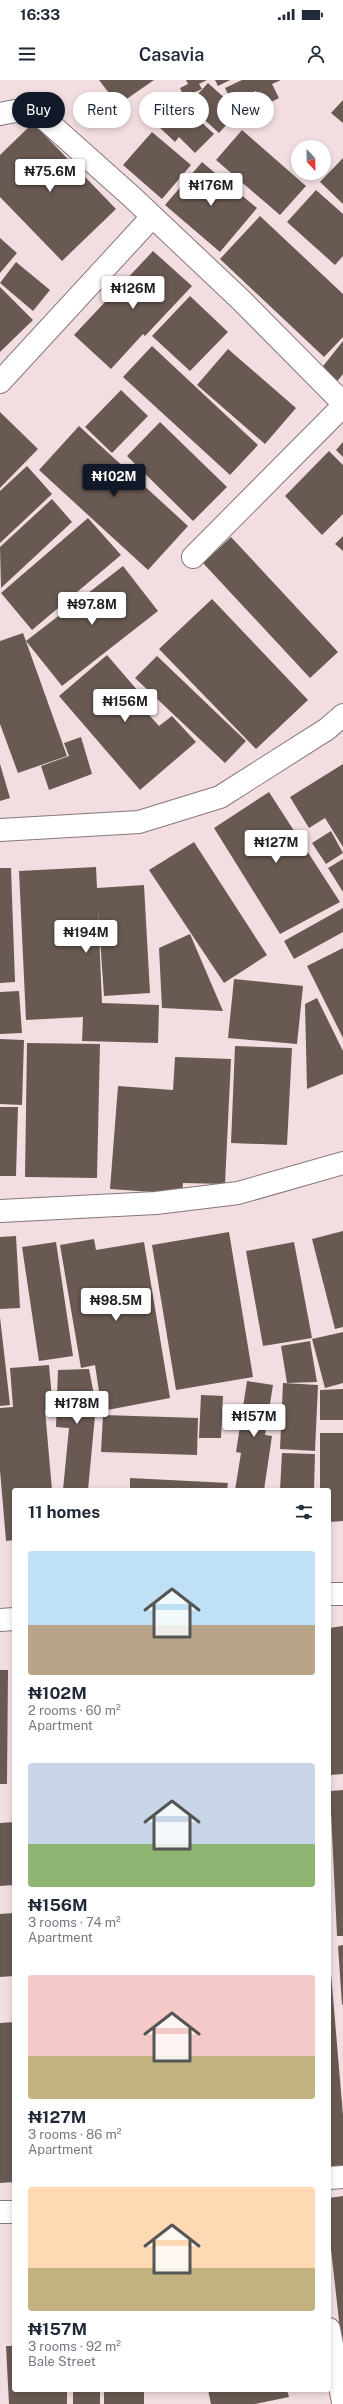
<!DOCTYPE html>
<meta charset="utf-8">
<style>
body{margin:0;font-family:"Public Sans",sans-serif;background:#f2f2f3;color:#1f2937;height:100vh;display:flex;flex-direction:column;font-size:15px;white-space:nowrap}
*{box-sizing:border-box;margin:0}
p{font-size:13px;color:#747a83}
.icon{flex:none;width:22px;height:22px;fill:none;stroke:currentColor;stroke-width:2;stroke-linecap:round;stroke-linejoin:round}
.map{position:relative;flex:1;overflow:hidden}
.drawer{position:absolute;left:12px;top:1408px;width:319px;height:904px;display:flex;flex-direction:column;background:#fff;border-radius:4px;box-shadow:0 2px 6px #0003}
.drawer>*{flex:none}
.banner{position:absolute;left:12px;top:12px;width:319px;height:36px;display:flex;gap:8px}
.needle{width:26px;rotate:158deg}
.controls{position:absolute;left:291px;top:60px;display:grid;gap:8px}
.controls a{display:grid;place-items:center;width:40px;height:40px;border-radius:50%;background:#fff;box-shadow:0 2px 6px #0003;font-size:20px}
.price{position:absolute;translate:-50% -34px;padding:0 9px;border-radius:4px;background:#fff;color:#222;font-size:13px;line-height:26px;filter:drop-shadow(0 1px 2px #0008)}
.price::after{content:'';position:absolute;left:50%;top:24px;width:12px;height:9px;margin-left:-6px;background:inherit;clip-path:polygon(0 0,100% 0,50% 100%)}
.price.selected{background:#111827;color:#fff}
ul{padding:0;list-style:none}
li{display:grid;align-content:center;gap:8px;height:212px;padding:0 16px}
li span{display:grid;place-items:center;height:124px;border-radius:4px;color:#555}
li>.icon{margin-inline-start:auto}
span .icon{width:72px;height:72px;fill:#fffc;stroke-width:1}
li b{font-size:17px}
h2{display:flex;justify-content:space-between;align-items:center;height:48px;padding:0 16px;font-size:17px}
.pill{padding:0 14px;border-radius:18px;background:#fff;box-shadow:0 2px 6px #0003;font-size:14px;line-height:36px}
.pill.selected{background:#111827;color:#fff}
.status{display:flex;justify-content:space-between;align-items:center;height:28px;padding:0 20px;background:#fff;direction:ltr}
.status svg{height:11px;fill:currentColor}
header{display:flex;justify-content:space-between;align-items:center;height:52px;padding:0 16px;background:#fff;font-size:18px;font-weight:600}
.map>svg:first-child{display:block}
</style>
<div class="status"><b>16:33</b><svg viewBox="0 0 49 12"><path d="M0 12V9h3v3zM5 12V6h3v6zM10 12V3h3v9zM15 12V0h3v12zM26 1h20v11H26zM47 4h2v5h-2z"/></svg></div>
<header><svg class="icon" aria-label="menu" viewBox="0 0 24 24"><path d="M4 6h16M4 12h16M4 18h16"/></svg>Casavia<svg class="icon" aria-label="person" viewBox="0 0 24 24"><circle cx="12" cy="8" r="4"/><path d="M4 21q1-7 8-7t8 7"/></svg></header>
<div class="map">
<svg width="343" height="2324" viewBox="0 0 343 2324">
<rect width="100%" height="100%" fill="#f2dee0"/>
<!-- building -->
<path fill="#695953" d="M99,0H154L118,25Z
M186,0H207L199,4L202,9L184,17L180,8L188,4Z
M215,0H230L218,6Z
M242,0H281L272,4L279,18L263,26L256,11L232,22L225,8Z
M208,3L239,31L219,53L188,25Z
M343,20V43L331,33Z
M180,22L214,54L195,73L179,57L175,62L158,46Z
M33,43L116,129L62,181L0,117V75Z
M242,50L306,106L280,135L216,80Z
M152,52L191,85L162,119L123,85Z
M343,78V124L320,102Z
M202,82L257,128L220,172L165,125Z
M316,110L343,134V176L335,185L287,142Z
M260,136L343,214V257L324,277L220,179Z
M0,158L17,173L0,193Z
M153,171L192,206L145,256L143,254L111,289L74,255Z
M16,182L50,210L33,231L0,203Z
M0,207L33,240L0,272Z
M190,216L228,252L190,291L152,256Z
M343,261V294L336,303L320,290Z
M152,266L258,365L230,395L123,297Z
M228,269L296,328L265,364L197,305Z
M121,310L148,336L112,373L85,347Z
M0,332L38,369L0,408Z
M160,342L227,407L193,441L127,376Z
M79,346L188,446L148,490L39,390Z
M343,362V377L336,370Z
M329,371L343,385V434L322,455L285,416Z
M27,386L52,414L0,463V411Z
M52,419L72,442L1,508L0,467Z
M88,438L121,475L32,550L1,513Z
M343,456V471L335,464Z
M231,457L338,572L310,598L203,483Z
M123,486L158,531L62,606L26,561Z
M212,519L308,620L256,669L159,569Z
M23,553L67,676L18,693L0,644V561Z
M107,575L138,611L133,617L159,646L172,636L196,662L140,710L59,616Z
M157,576L246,661L225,683L135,598Z
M81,657L92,694L49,710L41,686L69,676L64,663Z
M0,684L10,718L0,721Z
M343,684V767L325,738L309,748L290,717Z
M269,712L340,822L280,854L214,748Z
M331,751L343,773L326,784L312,763Z
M194,762L267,875L224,903L149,790Z
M343,779V812L328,788Z
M96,787L97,808L144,805L150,913L104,916L98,830L102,923L159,925L158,963L82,961L83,937L26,940L19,791Z
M0,788H11L15,902L0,903Z
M343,828V852L294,879L284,861Z
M190,854L223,931L162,928L159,868Z
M343,868V958L307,886Z
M234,899L303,906L297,964L228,958Z
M19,911L22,953L0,954V912Z
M317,918L343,971V994L307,1009L305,924Z
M0,959L24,960L22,1025L0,1024Z
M27,963L100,964L97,1098L25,1097Z
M235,966L292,968L287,1065L231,1063Z
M175,977L231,979L225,1104L183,1103L182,1114L110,1109L118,1006L173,1010Z
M0,1027H18L16,1096H0Z
M343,1151V1247L335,1249L312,1159Z
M229,1152L253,1297L176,1310L152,1165Z
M16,1156L20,1228L0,1229V1157Z
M94,1159L96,1170L144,1162L170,1318L102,1331L95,1285L81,1288L60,1165Z
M56,1162L73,1276L39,1281L22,1167Z
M294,1162L312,1258L263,1266L246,1171Z
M0,1237L10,1325L0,1326Z
M343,1252V1303L325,1308L312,1259Z
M310,1261L317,1302L287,1303L281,1266Z
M49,1285L53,1330H45L52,1410H14V1460L6,1461L0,1390V1328L13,1327L10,1288Z
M89,1289L96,1325L88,1410H63L69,1348L56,1347L58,1290Z
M247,1301L273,1305L265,1355L272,1356L264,1410H235L241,1373L236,1372Z
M283,1303L318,1305L315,1371L280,1369Z
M343,1309V1340H320V1310Z
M201,1315L223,1316L221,1358H199Z
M103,1335L198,1338L197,1375L101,1372Z
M320,1353H343V1441L329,1442V1410H320Z
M282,1373L315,1374L314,1410H280Z
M130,1398L228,1403L227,1410H130Z
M343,1546V1694L329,1695V1548Z
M0,1590H8L7,1704H0Z
M343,1710V1856H337L330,1711Z
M14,1742V1805L0,1806V1743Z
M14,1833V1896L0,1897V1834Z
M343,1865V1924L342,1925L338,1866Z
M329,1870L343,2035V2085L329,2087Z
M14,1942V2102L0,2103V1943Z
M343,2116V2259H341L329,2151V2118Z
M6,2266H14V2310H67V2324H9Z
M73,2310H100V2324H73Z
M104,2310H144V2324H104Z
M208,2310H287L289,2317L255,2324H211Z"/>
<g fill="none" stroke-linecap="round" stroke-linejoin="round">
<defs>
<path id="street" d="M0,34L15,31L39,34L132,117L241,220L343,323
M0,302L152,137
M193,477L343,326
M0,750L139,742L220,717L327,649L343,635
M0,1131L156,1123L238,1113L343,1083
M329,1514H343
M0,1540L14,1539
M329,2098L343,2097
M0,2132H14
M329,2249L343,2322"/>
</defs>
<!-- street casing -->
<use href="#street" stroke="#887678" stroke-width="24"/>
<!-- street -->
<use href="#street" stroke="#fff" stroke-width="22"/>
</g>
</svg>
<div class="controls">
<a><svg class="needle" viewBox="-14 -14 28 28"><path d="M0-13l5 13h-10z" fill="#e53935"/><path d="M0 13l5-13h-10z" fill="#747a83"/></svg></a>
</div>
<b class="price" style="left:50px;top:113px">₦75.6M</b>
<b class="price" style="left:211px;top:127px">₦176M</b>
<b class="price" style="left:133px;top:230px">₦126M</b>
<b class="price selected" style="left:114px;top:418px">₦102M</b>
<b class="price" style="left:92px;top:546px">₦97.8M</b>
<b class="price" style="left:125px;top:643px">₦156M</b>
<b class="price" style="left:276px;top:784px">₦127M</b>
<b class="price" style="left:86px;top:874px">₦194M</b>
<b class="price" style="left:116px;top:1242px">₦98.5M</b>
<b class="price" style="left:77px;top:1345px">₦178M</b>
<b class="price" style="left:254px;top:1358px">₦157M</b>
<div class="banner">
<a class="pill selected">Buy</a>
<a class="pill">Rent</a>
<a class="pill">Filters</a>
<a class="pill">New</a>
</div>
<section class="drawer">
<h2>11 homes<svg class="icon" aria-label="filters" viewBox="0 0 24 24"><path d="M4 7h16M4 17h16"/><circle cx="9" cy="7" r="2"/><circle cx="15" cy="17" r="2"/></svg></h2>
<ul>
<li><span style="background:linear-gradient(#bfe0f5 60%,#b9a48a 0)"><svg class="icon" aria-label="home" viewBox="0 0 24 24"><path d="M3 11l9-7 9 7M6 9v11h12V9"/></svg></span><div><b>₦102M</b><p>2 rooms · 60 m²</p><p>Apartment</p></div></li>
<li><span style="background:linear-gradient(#c9d6e8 65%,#8fb573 0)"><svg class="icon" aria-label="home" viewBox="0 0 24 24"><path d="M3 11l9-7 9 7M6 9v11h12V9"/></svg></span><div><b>₦156M</b><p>3 rooms · 74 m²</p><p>Apartment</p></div></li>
<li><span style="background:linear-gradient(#f6c9c9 65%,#c2b280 0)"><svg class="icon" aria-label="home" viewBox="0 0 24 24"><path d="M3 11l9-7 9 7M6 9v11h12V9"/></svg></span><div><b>₦127M</b><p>3 rooms · 86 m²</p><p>Apartment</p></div></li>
<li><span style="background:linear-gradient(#ffd9b3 65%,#c2b280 0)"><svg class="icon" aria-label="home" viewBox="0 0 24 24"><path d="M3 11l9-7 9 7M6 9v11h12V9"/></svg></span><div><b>₦157M</b><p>3 rooms · 92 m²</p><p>Bale Street</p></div></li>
</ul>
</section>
</div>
